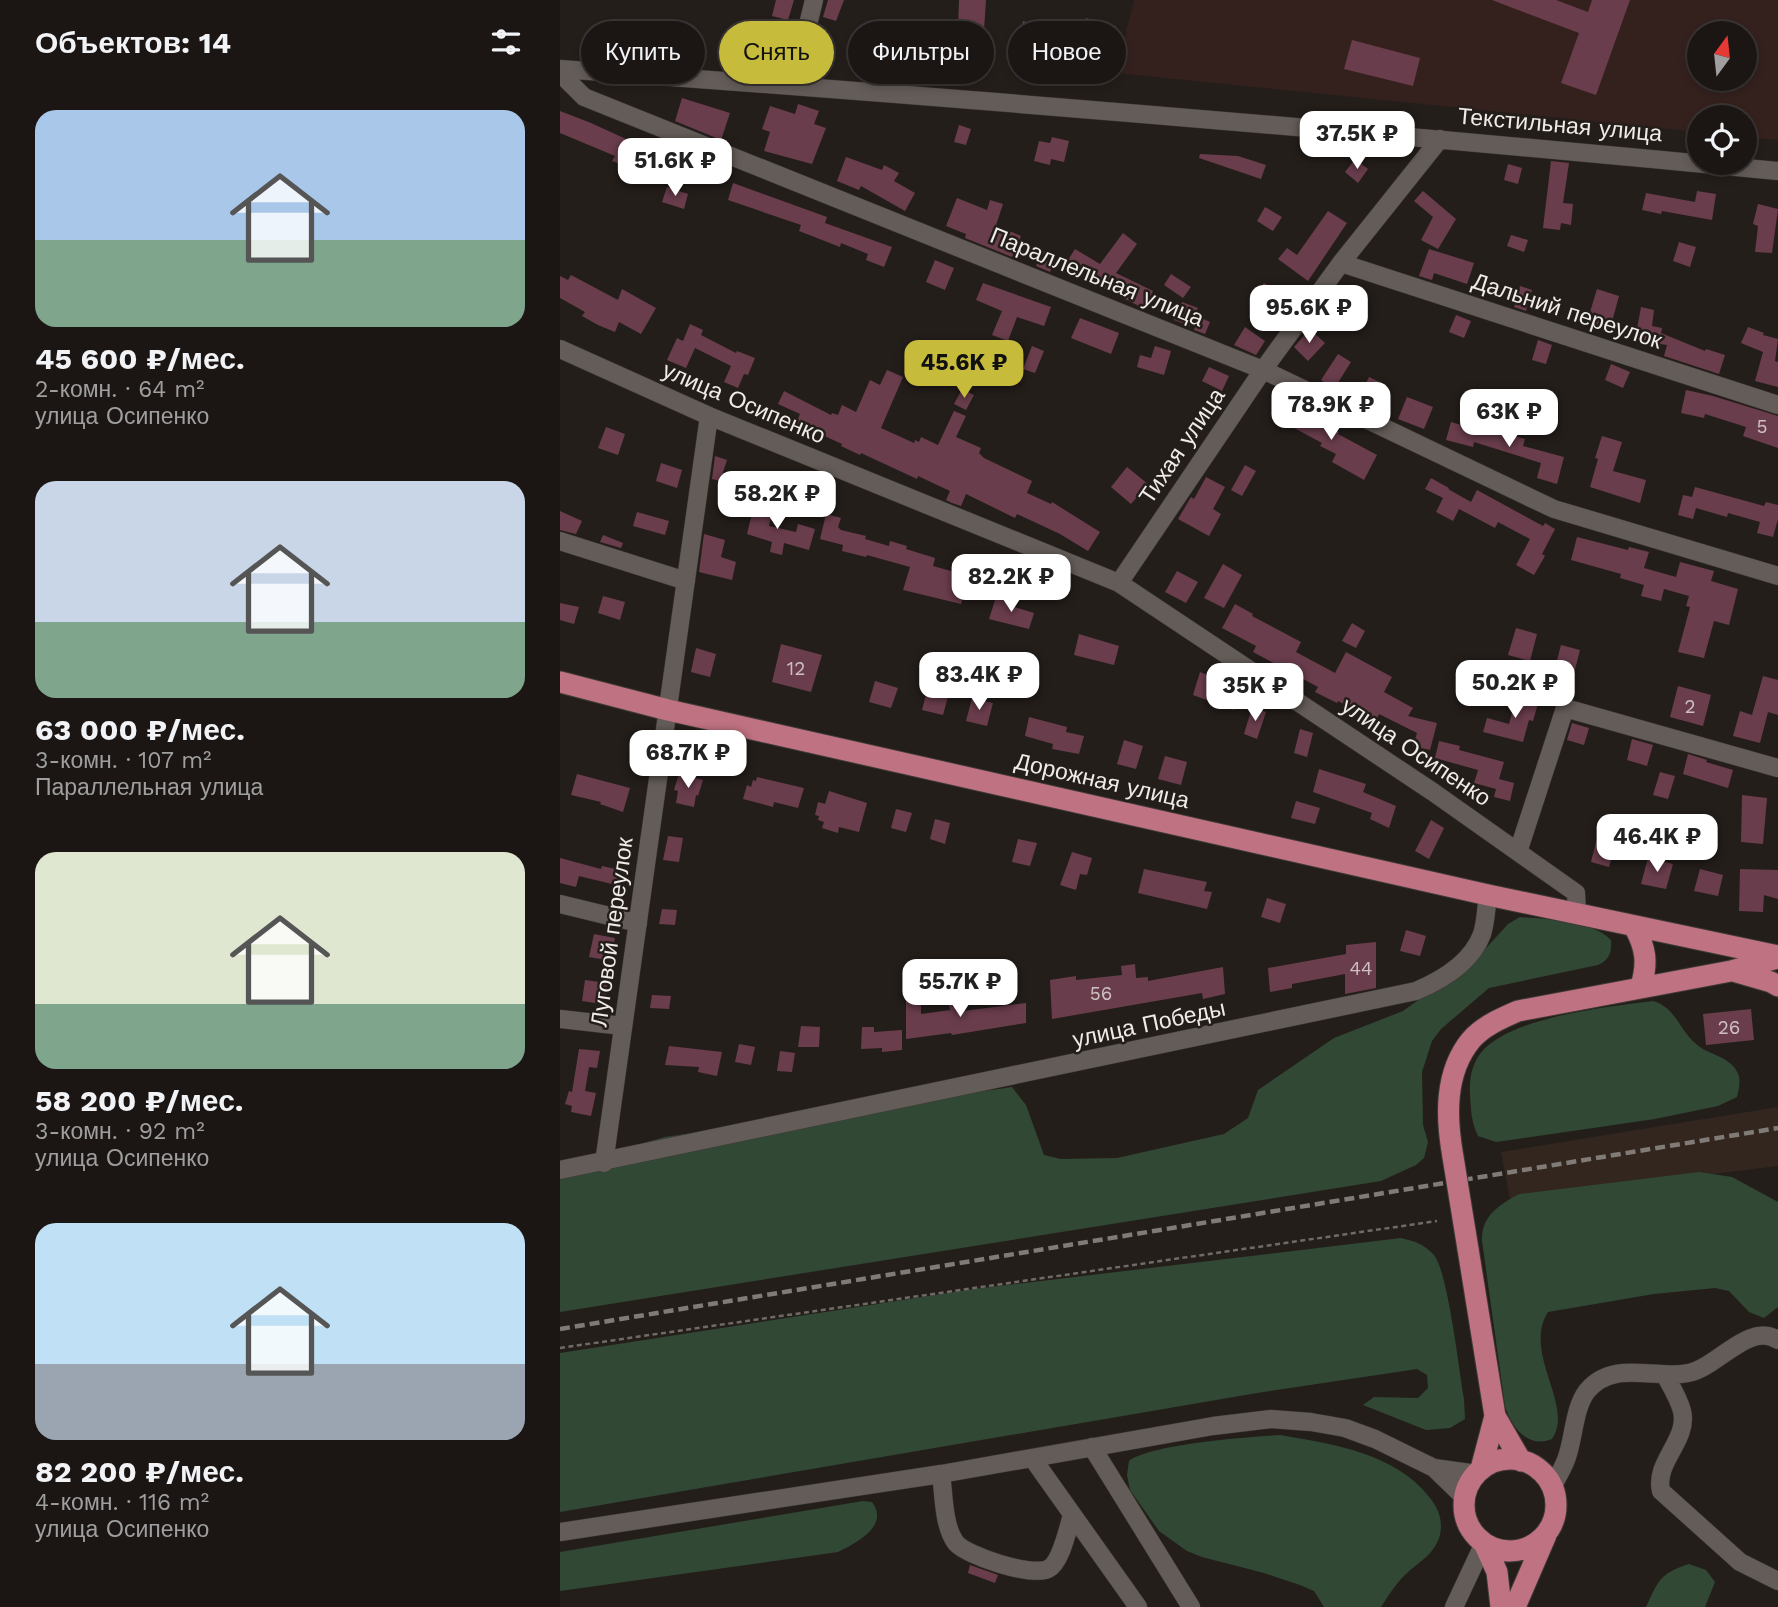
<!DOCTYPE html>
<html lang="ru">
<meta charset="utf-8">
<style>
body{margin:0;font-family:"Work Sans",sans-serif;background:#241f1d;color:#f1f3f6;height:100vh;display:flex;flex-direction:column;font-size:26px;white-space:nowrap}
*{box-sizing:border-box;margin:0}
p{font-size:23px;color:#a09fa0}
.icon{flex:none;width:38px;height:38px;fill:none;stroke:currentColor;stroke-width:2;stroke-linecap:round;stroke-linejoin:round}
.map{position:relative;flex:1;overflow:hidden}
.drawer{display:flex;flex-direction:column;background:#1b1614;width:560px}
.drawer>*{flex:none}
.top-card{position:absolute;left:21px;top:21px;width:665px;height:63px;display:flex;gap:14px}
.needle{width:46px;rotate:15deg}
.controls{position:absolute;left:1127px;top:21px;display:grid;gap:14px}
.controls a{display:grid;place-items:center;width:70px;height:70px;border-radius:50%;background:#1b1614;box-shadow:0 4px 10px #0003,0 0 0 2px #393534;font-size:35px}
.price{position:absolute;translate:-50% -60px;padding:0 16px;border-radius:14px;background:#fff;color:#222;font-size:23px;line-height:46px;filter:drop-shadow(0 2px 4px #0008)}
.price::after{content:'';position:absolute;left:50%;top:42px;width:21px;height:16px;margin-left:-10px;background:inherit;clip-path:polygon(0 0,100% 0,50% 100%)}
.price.on{background:#c7bb3b;color:#111}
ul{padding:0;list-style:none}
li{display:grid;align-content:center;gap:14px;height:371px;padding:0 35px}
li span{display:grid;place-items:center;height:217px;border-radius:21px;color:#555}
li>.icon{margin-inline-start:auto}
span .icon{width:126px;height:126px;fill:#fffc;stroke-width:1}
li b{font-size:30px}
h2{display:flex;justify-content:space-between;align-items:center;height:84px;padding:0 35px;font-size:30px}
.pill{padding:0 24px;border-radius:32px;background:#1b1614;box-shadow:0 4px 10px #0003,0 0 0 2px #393534;font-size:24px;line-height:63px}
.pill.on{background:#c7bb3b;color:#111}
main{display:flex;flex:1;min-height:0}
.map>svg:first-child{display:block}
</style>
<main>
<section class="drawer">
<h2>Объектов: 14<svg class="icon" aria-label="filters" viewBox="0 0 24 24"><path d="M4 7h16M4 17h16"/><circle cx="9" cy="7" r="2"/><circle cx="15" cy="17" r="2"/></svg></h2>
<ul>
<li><span style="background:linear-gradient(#a9c7e8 60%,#7fa58c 0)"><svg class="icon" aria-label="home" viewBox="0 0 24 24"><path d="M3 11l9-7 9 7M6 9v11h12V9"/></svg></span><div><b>45 600 ₽/мес.</b><p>2-комн. · 64 m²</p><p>улица Осипенко</p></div></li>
<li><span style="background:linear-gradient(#c9d6e8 65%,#7fa58c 0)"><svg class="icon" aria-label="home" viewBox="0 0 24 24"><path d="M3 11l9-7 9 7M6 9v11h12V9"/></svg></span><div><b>63 000 ₽/мес.</b><p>3-комн. · 107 m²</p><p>Параллельная улица</p></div></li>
<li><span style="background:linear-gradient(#dfe7d0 70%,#7fa58c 0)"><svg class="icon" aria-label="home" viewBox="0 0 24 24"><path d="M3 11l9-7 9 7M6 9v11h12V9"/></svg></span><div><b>58 200 ₽/мес.</b><p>3-комн. · 92 m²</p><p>улица Осипенко</p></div></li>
<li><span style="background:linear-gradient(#bfe0f5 65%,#9aa5b1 0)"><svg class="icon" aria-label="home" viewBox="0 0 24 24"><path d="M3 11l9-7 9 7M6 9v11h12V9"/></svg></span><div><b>82 200 ₽/мес.</b><p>4-комн. · 116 m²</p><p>улица Осипенко</p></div></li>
</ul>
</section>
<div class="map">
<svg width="1218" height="1607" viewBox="0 0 1218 1607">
<rect width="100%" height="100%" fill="#241e1a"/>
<!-- built -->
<path fill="#32261f" d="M1218,1107V1166L950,1199L941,1152Z"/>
<!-- industrial -->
<path fill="#34211d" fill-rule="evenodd" d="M574,0H1218V140L1185,137V117H1139V132L556,73ZM1139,33H1185V79H1139Z"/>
<!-- green -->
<path fill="#314835" d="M960,917C986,919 1033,921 1051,940C1052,953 1049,960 1038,965L929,988L881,1029L872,1041L862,1072L863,1125L868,1142L864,1158L856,1165L821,1181L0,1312V1166L105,1137L452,1087L466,1105L484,1155L501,1159L557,1158L664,1134L688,1118L698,1090L774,1038L843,1011L917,958L948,924Z
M1093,1001C1115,1007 1119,1029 1135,1043C1147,1055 1167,1055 1176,1070C1182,1078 1179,1088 1177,1097L1158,1106L1095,1119L936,1142L918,1136C911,1122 911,1110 910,1094C909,1078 912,1062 924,1049C957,1016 1048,1007 1093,1001Z
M1139,1172L1172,1177L1218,1202V1307L1204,1318L1189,1312L1169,1291L1155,1288L1094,1294L988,1312C962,1353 1015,1406 992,1439C968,1449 951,1427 945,1406L922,1241C921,1216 939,1205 959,1194Z
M841,1238C854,1241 864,1244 874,1255C888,1272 899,1371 904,1399L905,1419L890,1428L866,1430L803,1405L814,1397L858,1398L868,1388L867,1375L857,1369L697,1393L0,1512V1353L414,1289Z
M720,1435C772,1444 836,1453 870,1498C879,1509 884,1523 879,1538C873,1555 859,1562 847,1573C836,1583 829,1595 821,1607H764L754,1591L740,1585L704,1573L642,1557L627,1551L599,1531L570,1490L567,1475L569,1461C591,1444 689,1437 720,1435Z
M303,1501L312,1502C330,1526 296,1543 278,1552L0,1591V1552Z
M1129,1564L1146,1570L1155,1582L1145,1607H1086C1099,1580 1099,1574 1129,1564Z"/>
<!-- building -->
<path fill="#6a3d4d" d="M216,0H234L228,20L212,16Z
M268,0H284L276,21L263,17Z
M399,0H426L424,30L414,29L411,55L371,51L374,26L398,29Z
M932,0H996L1028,12L1032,0H1070L1036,95L1001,83L1019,33Z
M526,18L556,26L548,56L518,48Z
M463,21L483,27L479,43L458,38Z
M792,40L860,58L853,86L784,69Z
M122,98L170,113L161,140L115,121Z
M238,104L259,111L254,124L266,128L252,164L204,151L210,132L202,129L210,106L235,114Z
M0,111L31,123L79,145L82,138L102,146L90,176L52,161L55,156L0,133Z
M399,125L411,129L406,145L394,142Z
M492,137L509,141L504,162L491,159L490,165L474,161L479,141L490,143Z
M640,154L678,156L706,165L701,179L639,158Z
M286,157L322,170L324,165L339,173L334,181L355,193L345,211L301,186L299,190L277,181Z
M795,159L808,169L798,183L785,172Z
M991,161L1009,163L1003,203L1013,204L1011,225L1001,223L1000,230L983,228Z
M948,164L962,168L958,184L944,180Z
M173,183L267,217L265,223L332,247L324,267L306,260L308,254L281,243L280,247L239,231L241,225L168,200Z
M107,187L128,194L124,209L102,202Z
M863,191L896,219L878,249L861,240L873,217L854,201Z
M1137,191L1156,194L1152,220L1102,211L1101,214L1082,210L1086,193L1135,202Z
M397,198L427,210L430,200L443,204L436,225L461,236L452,257L405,238L406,234L386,226Z
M1198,204L1218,209L1212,253L1195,252L1198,226L1193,224Z
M705,207L722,217L713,231L697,221Z
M768,211L787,223L748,281L718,259L727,248L737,255Z
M563,233L577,244L556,273L593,291L585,309L535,284L521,274L518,278L503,268L515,249L540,264Z
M951,235L968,240L964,252L947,246Z
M1119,242L1136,247L1130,267L1113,261Z
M869,249L914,263L907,284L874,273L872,280L859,276Z
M482,251L496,256L490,272L476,266Z
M375,260L394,268L385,290L366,282Z
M611,274L631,287L623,298L604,285Z
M11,275L58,300L62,289L96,308L81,334L59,322L55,332L38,325L22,316L25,312L0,298V276L8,280Z
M423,283L491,307L484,326L457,317L448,341L432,335L442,311L416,300Z
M704,283L732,301L720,320L697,305L702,298L697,295Z
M960,286L972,290L966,311L954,307Z
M1037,289L1059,296L1050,329L1027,322Z
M622,302L638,308L630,326L614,320Z
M1081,307L1094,310L1092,326L1102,328L1101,333L1145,351L1146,349L1165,355L1159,374L1104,356L1107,345L1075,340Z
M896,315L911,321L904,338L889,332Z
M639,317L650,322L645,334L634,330Z
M520,318L559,333L551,354L511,338Z
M130,324L143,330L141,335L176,353L177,351L195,358L188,375L184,374L178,388L164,382L171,366L135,348L126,368L107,360L117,338L123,341Z
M685,327L705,341L696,355L674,345Z
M1188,327L1204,333L1203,335L1218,339L1215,361L1218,362V387L1195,381L1203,352L1181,343Z
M750,329L765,343L748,361L734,347Z
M978,340L992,345L986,364L972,360Z
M472,346L484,351L475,373L463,369Z
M595,346L611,351L604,375L577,367L580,355L591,358Z
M778,354L791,362L774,389L761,380Z
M1051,364L1070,372L1063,388L1045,380Z
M649,367L669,376L662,391L642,381Z
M327,370L343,377L321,428L354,443L355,440L359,442L361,437L378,445L394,411L406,416L396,437L421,448L419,453L424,458L472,481L467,493L491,504L492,502L540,532L528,551L500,534L457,514L455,518L406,494L401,506L392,503L386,500L390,491L358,476L357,479L301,453L300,455L281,446L282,444L236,423L240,414L218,404L224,391L271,415L272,413L278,415L282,405L296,412L310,380L320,385Z
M809,377L826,385L814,410L797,402Z
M402,389L414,395L406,410L394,404Z
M1126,390L1153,396L1218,416V448L1183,436L1186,427L1145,414L1144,418L1121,413Z
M847,397L873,407L864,429L838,419Z
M731,402L754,415L753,418L779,432L778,434L817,455L804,480L772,462L776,454L760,446L762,443L721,421Z
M891,422L936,435L938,431L965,439L963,446L1004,457L997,484L977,478L981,463L914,442L913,447L886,440Z
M46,427L65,434L58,455L38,448Z
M1042,436L1062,442L1053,471L1086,480L1080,503L1030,487L1038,459L1035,458Z
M155,456L167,460L160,481L152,479Z
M101,463L122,470L117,488L96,481Z
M685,465L696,471L682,496L671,490Z
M567,467L588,484L571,504L551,487Z
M646,477L665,487L653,509L661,514L649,536L618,519L631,497L634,499Z
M871,478L889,488L888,491V489L911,502L917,490L983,526L985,523L995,529L982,554L985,556L974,575L956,565L970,539L938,522L935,528L899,509L893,521L876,512L883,498L865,489Z
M1135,487L1204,506L1206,502L1218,505V519L1213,537L1197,533L1200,522L1168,513L1167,517L1136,508L1133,519L1118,515L1123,495L1132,497Z
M195,501L214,506L209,526L236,532L238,524L255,529L249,550L224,543L222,555L210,552L212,542L187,534Z
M0,511L22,521L16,534L0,530Z
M77,512L109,521L105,535L73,526Z
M266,514L281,518L278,527L281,530L306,536L305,539L329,546L330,541L347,546L346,549L375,558L373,566L409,576L401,604L343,590L350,567L307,555L306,557L282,551L283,545L260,539Z
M144,534L165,540L161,557L176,562L172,580L139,572Z
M43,535L63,543L61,548L40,542Z
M1017,537L1068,550L1069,547L1089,552L1084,568L1116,577L1120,562L1154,571L1151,581L1178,589L1169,625L1154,621L1144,658L1118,652L1130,607L1126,606L1129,596L1104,589L1101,601L1081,596L1084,585L1060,578L1061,574L1011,560Z
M663,564L682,575L664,608L644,598Z
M617,571L638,582L626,603L605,592Z
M43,596L65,602L60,620L38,613Z
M436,597L452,603L451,606L474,613L469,629L429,619Z
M0,603L19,607L14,624L0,620Z
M675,604L693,614L692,616L741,642L736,652L775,673L786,652L832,677L824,692L853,708L848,716L877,723L870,750L853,746L857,733L819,714L816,721L778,701L777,703L755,692L758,687L693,652L696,646L662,628Z
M792,623L805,631L796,648L782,641Z
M956,628L977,634L970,661L948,655Z
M519,634L559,646L554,665L514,655Z
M221,644L262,655L251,692L212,682Z
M1001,645L1020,650L1012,681L993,676Z
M136,648L156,654L150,677L131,672Z
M640,672L681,689L674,710L633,695Z
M1203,676L1218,680V715L1208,712L1200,743L1173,736L1180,711L1192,715Z
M315,681L338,688L331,708L309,702Z
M369,683L390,689L383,715L362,710Z
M1118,686L1151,695L1143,726L1110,717Z
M957,694L979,700L973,721L969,720L963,742L923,732L927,718L949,724Z
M412,698L433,703L427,726L406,721Z
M692,707L706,712L697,739L684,734Z
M469,717L507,727L506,732L524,736L519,754L492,749L493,744L465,736Z
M1012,723L1029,728L1024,745L1007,740Z
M740,729L753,733L747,757L734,753Z
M1072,739L1093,745L1087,766L1067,760Z
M564,740L583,746L576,769L557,764Z
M879,741L900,746L899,750L944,762L939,779L954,783L950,801L934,797L936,789L914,783L918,770L875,758Z
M1128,754L1147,760L1146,762L1173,770L1168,788L1123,774Z
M605,756L627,762L621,785L598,779Z
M759,769L806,784L803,792L836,806L829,828L810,819L812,813L753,792Z
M1100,772L1115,776L1108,799L1093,795Z
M17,774L70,788L63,812L40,804L41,802L11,795Z
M119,774L143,780L138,796L136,795L134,807L116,803L118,791L114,790Z
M197,777L244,788L238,808L214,802L213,807L183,799L187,785L191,787L193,780L196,781Z
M269,791L307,803L299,832L279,827L278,833L262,828L264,822L258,820L259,816L255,815L258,802L265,804Z
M1182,795L1207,798L1203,844L1181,842Z
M736,801L760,808L755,824L731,818Z
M336,809L352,813L346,832L331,828Z
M375,819L390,823L385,844L370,839Z
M871,820L884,828L869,859L855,851Z
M1038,834L1057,838L1049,867L1031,862Z
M108,836L123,838L119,862L103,860Z
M458,839L477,843L470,866L452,862Z
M512,852L532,858L527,875L520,874L516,890L500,885Z
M0,858L41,869L42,866L60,870L56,885L19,876L16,887L0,883Z
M1088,858L1113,864L1106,889L1081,884Z
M584,869L647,882L644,891L652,892L647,909L578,893Z
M1140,869L1163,875L1158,896L1134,891Z
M1180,869L1218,870V899L1204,895L1203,912L1179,911Z
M707,898L726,904L720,923L701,917Z
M102,909L117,910L115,925L99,924Z
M846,930L866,936L860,956L840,951Z
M34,934L55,938L51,961L29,957Z
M816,942V988L785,994V974L732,984V988L710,992L708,968L786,954V945Z
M575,964L576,978L588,977V981L663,967L665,994L643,999L642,993L492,1019L490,980L516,976V980L562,975L561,966Z
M25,980L47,983L46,1001L36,999L35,1003L22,1001Z
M92,995L111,996L109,1009L90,1008Z
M361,998V1014L390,1010L389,1005L402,1004L403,1011L466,1003V1023L392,1035L391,1033L346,1039V999Z
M1191,1009L1194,1040L1146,1045L1143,1014Z
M241,1026L260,1027L259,1047H238Z
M302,1027H314V1032L342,1030V1050L322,1052V1048L301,1049Z
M179,1044L195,1047L191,1065L175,1062Z
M109,1046L162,1052L157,1076L138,1072L139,1067L105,1065Z
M19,1049L40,1051L37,1068L29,1067L25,1091L36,1093L31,1116L11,1112L12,1106L5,1104L9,1091L12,1092Z
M220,1051L235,1053L232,1072L217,1071Z
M410,1565L438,1575L435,1583L408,1573Z"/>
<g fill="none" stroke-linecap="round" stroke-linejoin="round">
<defs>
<path id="minor" d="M0,69C406,98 812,132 1218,171
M0,73L24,97L703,370L994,509L1218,576
M233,86L254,0
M781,263L1218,405
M0,349L149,416L559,583L873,792L1016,893L1017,914
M0,541L126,581
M559,583L703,370L781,263L880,139
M958,852L1005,708L1218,768
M0,904L78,923
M0,1019L63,1026
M44,1163L149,416
M0,1170L856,991C882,980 912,962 922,934C926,922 926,908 928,895
M1105,1375C1111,1386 1119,1399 1122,1411C1129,1440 1094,1462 1101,1491L1180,1562L1218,1581
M532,1447L631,1607
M473,1459L578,1607
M874,1468L917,1474
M381,1474C384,1494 383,1526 396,1543C407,1556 471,1577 488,1569C501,1563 508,1528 512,1515
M993,1486C997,1477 1004,1467 1007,1457C1014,1437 1014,1408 1027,1391C1053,1359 1094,1380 1128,1373C1157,1368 1189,1321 1218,1340
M0,1532L381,1474L653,1426L711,1419L751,1422L785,1428L815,1439L874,1468L905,1498
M894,1607L924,1543"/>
<path id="major" d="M0,682L108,710L928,895L1218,956
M1074,926C1086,948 1088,963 1081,986
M1173,971L1211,982L1218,986
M893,1157C886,1118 884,1073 911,1040C923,1026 942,1018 958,1011L1171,971L1217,958
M908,1249L935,1416L961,1461
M904 1505a46 46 0 1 1 92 0a46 46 0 1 1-92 0Z
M921,1469L935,1416
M924,1543L937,1572L941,1607
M955,1607L986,1535"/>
</defs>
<!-- minor casing -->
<use href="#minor" stroke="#3f3a37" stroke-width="19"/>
<!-- major casing -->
<use href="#major" stroke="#3f3a37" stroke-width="23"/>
<!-- path -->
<path stroke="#706a67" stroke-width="2.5" stroke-dasharray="5 3.5" stroke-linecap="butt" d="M0,1348L877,1221"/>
<!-- minor -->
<use href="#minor" stroke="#645c58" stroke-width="18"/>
<!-- major -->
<use href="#major" stroke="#bf7281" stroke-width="21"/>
<!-- rail -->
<path stroke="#807b77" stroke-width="4.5" stroke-dasharray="10 5" stroke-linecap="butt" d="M0,1329L1218,1128"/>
<defs>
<path id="major-bridge" d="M893,1157L908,1249"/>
</defs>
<!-- major-bridge casing -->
<use href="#major-bridge" stroke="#3f3a37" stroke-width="23" stroke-linecap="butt"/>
<!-- major-bridge -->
<use href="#major-bridge" stroke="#bf7281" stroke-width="21"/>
</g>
<g text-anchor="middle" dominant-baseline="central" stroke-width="5" stroke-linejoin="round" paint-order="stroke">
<!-- number labels -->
<g font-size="19" fill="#cec0c1">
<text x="1202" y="426">5</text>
<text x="236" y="668">12</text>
<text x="1130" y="706">2</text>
<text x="801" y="968">44</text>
<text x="541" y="993">56</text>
<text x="1169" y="1027">26</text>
</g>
<!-- street labels -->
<g font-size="23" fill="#efebe8" stroke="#241e1a">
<text transform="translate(1000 125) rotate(5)">Текстильная улица</text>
<text transform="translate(537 277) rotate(22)">Параллельная улица</text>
<text transform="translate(1007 311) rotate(18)">Дальний переулок</text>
<text transform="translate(184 403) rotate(23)">улица Осипенко</text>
<text transform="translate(622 446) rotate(-56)">Тихая улица</text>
<text transform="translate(856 752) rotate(34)">улица Осипенко</text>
<text transform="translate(542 781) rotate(13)">Дорожная улица</text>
<text transform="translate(52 932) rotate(-82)">Луговой переулок</text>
<text transform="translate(589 1024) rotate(-12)">улица Победы</text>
</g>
</g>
</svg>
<div class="controls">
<a><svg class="needle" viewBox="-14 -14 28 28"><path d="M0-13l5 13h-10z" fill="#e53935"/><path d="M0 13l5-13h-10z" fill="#a09fa0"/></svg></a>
<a><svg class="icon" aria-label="locate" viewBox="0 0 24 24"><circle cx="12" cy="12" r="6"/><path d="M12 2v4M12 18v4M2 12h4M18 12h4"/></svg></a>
</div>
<b class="price" style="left:797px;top:171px">37.5K ₽</b>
<b class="price" style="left:115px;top:198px">51.6K ₽</b>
<b class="price" style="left:749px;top:345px">95.6K ₽</b>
<b class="price on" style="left:404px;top:400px">45.6K ₽</b>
<b class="price" style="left:771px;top:442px">78.9K ₽</b>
<b class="price" style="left:949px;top:449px">63K ₽</b>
<b class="price" style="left:217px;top:531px">58.2K ₽</b>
<b class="price" style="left:451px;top:614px">82.2K ₽</b>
<b class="price" style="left:419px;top:712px">83.4K ₽</b>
<b class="price" style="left:955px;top:720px">50.2K ₽</b>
<b class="price" style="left:695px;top:723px">35K ₽</b>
<b class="price" style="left:128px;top:790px">68.7K ₽</b>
<b class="price" style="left:1097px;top:874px">46.4K ₽</b>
<b class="price" style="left:400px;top:1019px">55.7K ₽</b>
<div class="top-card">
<a class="pill">Купить</a>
<a class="pill on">Снять</a>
<a class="pill">Фильтры</a>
<a class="pill">Новое</a>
</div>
</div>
</main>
